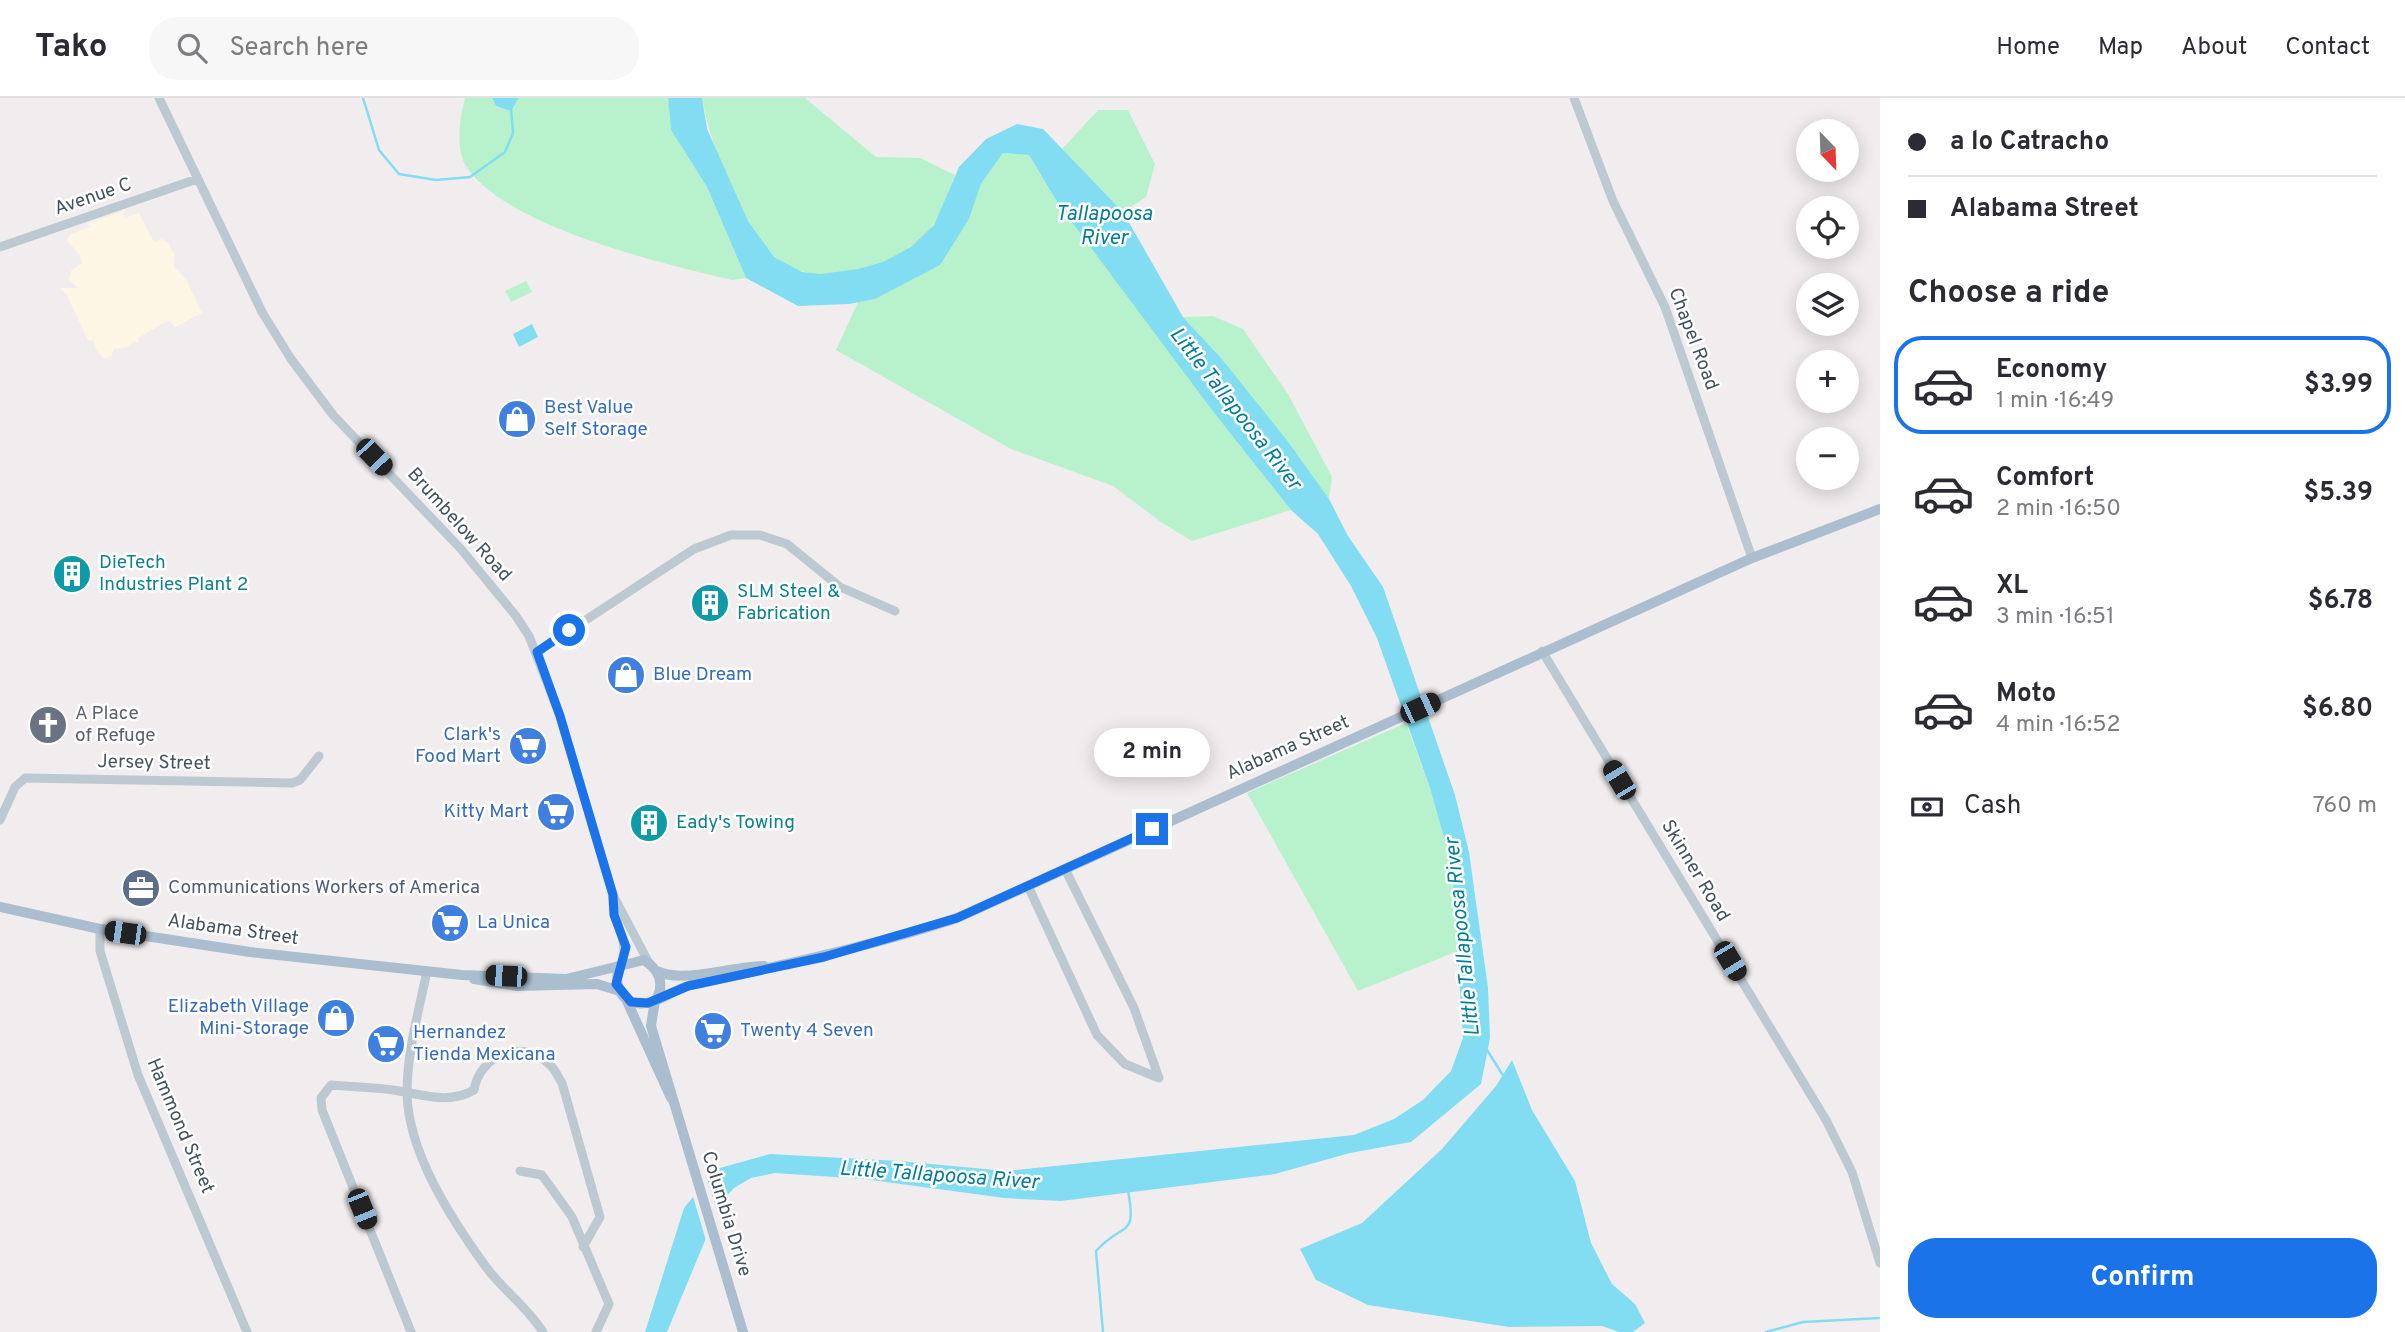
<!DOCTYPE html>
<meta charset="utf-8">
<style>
:root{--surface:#fff;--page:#f7f7f7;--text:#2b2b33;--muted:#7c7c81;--line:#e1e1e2;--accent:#1a73e8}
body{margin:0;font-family:Overpass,sans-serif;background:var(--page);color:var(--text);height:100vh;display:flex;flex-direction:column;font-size:26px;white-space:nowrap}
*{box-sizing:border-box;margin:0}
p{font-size:23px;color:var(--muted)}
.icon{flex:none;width:38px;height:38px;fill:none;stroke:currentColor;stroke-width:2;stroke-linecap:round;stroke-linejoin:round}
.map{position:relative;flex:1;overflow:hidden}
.details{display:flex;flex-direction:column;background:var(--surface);width:525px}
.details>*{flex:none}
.hud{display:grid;align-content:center;height:154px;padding:0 28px;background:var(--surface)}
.needle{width:46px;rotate:157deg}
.buttons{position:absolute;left:1796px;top:21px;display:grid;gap:14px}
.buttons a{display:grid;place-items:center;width:63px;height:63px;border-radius:50%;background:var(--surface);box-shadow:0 4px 18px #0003;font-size:35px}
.end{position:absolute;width:32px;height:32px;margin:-16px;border:9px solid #1a73e8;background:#fff;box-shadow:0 0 0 4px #fff}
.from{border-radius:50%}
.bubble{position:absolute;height:49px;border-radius:24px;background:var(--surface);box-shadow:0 4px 18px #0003;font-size:23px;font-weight:700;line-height:49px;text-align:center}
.car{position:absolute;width:21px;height:42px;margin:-21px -10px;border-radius:9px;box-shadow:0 0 5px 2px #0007;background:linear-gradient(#222 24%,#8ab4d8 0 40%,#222 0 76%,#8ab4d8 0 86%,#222 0)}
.hud b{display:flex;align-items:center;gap:24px;height:66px;font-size:26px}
.hud b+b{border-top:2px solid var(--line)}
.hud i{width:18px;height:18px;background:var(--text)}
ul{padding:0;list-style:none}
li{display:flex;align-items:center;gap:21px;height:98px;margin:0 14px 10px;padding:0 14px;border:4px solid transparent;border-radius:28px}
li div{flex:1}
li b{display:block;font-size:26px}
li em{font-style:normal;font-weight:700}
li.on{border-color:var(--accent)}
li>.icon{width:63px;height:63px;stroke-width:1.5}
h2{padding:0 28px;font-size:32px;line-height:84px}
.pay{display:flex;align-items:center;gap:18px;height:77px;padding:0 28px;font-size:26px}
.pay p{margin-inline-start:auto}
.button{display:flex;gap:14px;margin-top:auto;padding:14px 28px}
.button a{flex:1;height:80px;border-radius:28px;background:var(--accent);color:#fff;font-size:28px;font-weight:700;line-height:80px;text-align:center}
header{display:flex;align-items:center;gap:42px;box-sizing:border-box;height:98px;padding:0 35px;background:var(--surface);border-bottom:2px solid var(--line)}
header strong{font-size:33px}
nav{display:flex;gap:38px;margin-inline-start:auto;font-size:24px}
.search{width:490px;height:63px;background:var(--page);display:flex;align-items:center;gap:18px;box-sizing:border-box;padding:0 24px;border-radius:28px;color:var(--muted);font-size:26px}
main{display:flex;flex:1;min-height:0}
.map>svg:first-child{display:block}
.commercial{fill:#fdf6e5}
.green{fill:#b8f2cd}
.water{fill:#82ddf2}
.pier{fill:#f1edee}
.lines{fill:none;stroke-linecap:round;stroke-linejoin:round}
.stream{stroke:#82ddf2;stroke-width:2.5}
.minor{stroke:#bdc9d1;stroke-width:9}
.major{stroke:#abbecf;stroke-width:10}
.route{stroke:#1a73e8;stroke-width:9}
.labels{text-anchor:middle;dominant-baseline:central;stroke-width:5;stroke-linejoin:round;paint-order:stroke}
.street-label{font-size:19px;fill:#45525d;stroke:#fff}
.shop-label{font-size:19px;fill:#366cbe;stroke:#fff;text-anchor:start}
.culture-label{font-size:19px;fill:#0d838f;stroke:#fff;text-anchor:start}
.worship-label{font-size:19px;fill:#5b616d;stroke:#fff;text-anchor:start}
.service-label{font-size:19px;fill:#4e5e75;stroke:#fff;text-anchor:start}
.water-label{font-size:21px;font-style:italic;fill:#047d9a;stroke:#fff}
</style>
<header>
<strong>Tako</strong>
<div class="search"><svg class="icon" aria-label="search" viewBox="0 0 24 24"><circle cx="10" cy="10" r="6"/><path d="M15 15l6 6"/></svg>Search here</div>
<nav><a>Home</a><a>Map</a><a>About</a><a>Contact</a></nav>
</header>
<main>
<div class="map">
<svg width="1880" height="1234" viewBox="0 0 1880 1234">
<rect width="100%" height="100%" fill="#f1edee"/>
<path class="commercial" d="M126,112l-3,5 4,2 12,-4 15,29 8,-3 6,4 6,11v12l12,13 16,34 -27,14 -5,-6 -8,3 -24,14 1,5 -5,-2 -6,6 -14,2 -3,8 -7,1 -8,-8 -2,-9 -6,-1 -22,-46 -6,-6h18l-9,-8 2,-9 11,-8 -2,-7 -13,-16 3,-6 20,-7 -3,-3z"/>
<path class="green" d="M465,0h27l4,8 15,5 8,-13h149l3,32 36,57 39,91 -14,2c-68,-16 -227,-53 -266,-114 -11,-18 -6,-49 -1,-68z
M702,0h103l71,59 44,1 35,17c-9,20 -15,45 -30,61 -32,33 -109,54 -147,24 -35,-28 -69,-119 -76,-162z
M1098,12h30l27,54 -9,33 -23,15 -61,-63z
M1003,55l26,2 30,50 232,305 -99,31 -31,-19 -48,-36 -102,-37 -175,-99 22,-48 17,-3 94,-80 12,-35z
M526,183l6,11 -21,10 -6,-11z
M1213,218l30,13 45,65 44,83 -3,22 -108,-141 -38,-41z
M1406,625l24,65 22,78 6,85 -100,40 -111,-198z"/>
<path class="water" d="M492,0h27l-8,13 -15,-5z
M668,0h34l5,31 41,92 26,36 28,15 19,2 37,-5 25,-7 28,-15 23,-22 25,-58 27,-28 31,-15 26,5 80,83 60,105 38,41 65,81 43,60 19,37 35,51 72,208 14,57 19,136 2,50 -9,46 -70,58 -61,11 -75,21 -214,27 -57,-3 -140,-19 -89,-6 -24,5 -17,10 -13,14 -54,130h-22l39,-124 32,-39 54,-15 129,7 107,10 348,-36 40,-16 29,-19 28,-29 12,-33 -11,-172 -22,-78 -53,-150 -26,-52 -33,-52 -27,-24 -79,-100 -153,-205 -30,-50 -26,-2 -22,31 -12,35 -29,46 -65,34 -26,5 -51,2 -52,-28 -39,-91 -36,-57z
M532,226l6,13 -19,10 -6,-13z
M1512,962l20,50 43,71 16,62 21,41 23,20 10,19 -12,9h-14l-17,-6 -93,1 -141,-22 -52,-25 -16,-31 62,-26 80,-74 54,-63z"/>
<path class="pier" d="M706,1077l13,42 -12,27 -15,-51z"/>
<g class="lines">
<path class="stream" d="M363,0l16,52 20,24 37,6 34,-3 35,-25 8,-19 -2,-25
M1487,952l17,27
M1103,1234l-7,-81c28,-31 41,-11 32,-61
M1766,1234l37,-10 76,-4"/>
<path class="minor" d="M159,0l103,214 29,47 42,56 128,134 55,67 13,20 31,80 53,179c-2,25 17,44 9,69
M1574,0l39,103 52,106 87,251
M0,149l197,-68
M1542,553l284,469 26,52 28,91
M537,554l157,-103 37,-14h29l27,9 53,43 55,24
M0,722l15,-33 10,-9 267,5 8,-3 19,-24
M1065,771l69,139 25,70
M1028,788l69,149 28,29 34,14
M613,797l36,68
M100,831v22l38,124 109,257
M427,873c-8,39 -20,81 -20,122 1,60 45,127 79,174 17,23 42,41 57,65
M520,1073l22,4 30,42 37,87 -13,28
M411,1234l-89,-222 -1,-12 10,-13c21,2 41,2 62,5 28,4 55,15 81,0 6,-35 48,-53 76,-25 5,4 8,12 12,18l38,134 -17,30"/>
<path class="major" d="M0,809l100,22 150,23 212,23 104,4 78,-19c14,9 21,22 13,38
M620,867c-6,15 -3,34 16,38 17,4 38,-14 55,-18 90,-20 179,-38 266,-67l795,-360 128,-49
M657,873c24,13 76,-5 107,-5
M474,881l43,7 80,-2 23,7
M626,901l45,99
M655,902l-4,26 92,306"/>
</g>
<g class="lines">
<path class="route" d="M569,532l-32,22 23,64 53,179 1,20 12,32 -10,37 15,18 17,1 40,-17 136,-29 133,-39 195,-89"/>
</g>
<defs>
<symbol id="shop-disc" viewBox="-11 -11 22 22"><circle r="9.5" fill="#3f7fe0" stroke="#fff"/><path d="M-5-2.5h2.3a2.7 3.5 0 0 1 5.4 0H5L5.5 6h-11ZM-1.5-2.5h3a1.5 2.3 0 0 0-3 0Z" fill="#fff"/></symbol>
<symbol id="building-disc" viewBox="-11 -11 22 22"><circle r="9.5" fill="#0f9aa8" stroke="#fff"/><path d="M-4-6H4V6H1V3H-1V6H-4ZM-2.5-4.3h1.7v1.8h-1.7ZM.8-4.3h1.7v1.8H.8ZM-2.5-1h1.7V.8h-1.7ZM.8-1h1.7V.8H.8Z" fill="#fff"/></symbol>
<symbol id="church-disc" viewBox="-11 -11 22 22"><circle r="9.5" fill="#6b7280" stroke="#fff"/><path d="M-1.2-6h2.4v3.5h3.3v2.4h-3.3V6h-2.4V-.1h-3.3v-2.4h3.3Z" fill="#fff"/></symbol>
<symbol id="supermarket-disc" viewBox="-11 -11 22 22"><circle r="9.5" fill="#3f7fe0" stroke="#fff"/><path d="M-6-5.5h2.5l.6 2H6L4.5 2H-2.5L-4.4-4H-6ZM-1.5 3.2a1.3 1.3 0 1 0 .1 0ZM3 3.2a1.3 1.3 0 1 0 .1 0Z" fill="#fff"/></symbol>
<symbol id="office-disc" viewBox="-11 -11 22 22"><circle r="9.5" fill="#5c6f8a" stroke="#fff"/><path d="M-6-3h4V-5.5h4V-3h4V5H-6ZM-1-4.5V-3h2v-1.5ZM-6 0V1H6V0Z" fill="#fff"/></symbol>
</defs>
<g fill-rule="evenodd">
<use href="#shop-disc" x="495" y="299" width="44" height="44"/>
<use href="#building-disc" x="50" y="454" width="44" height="44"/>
<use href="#building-disc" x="688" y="483" width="44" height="44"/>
<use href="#shop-disc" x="604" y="555" width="44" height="44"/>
<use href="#church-disc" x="26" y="605" width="44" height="44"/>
<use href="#supermarket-disc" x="506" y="626" width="44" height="44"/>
<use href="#supermarket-disc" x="534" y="692" width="44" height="44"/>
<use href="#building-disc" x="627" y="703" width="44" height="44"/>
<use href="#office-disc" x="119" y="768" width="44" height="44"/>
<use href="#supermarket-disc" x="428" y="803" width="44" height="44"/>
<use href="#shop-disc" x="314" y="898" width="44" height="44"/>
<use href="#supermarket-disc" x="691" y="911" width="44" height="44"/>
<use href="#supermarket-disc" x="364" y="924" width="44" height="44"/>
</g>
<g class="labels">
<g class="street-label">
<text transform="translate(93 99) rotate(-19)">Avenue C</text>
<text transform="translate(1693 241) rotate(69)">Chapel Road</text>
<text transform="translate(459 427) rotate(48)">Brumbelow Road</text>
<text transform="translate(1288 650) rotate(-24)">Alabama Street</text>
<text transform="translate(154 665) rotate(1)">Jersey Street</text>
<text transform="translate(1695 773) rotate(59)">Skinner Road</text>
<text transform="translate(233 832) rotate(8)">Alabama Street</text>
<text transform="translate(180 1028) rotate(67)">Hammond Street</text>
<text transform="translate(726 1116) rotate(73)">Columbia Drive</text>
</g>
<g class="shop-label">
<text x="544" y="310">Best Value<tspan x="544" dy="22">Self Storage</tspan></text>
<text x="653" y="577">Blue Dream</text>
<text x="501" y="637" text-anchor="end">Clark's<tspan x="501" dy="22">Food Mart</tspan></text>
<text x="529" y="714" text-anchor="end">Kitty Mart</text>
<text x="477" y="825">La Unica</text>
<text x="309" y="909" text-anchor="end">Elizabeth Village<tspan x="309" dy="22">Mini-Storage</tspan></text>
<text x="740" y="933">Twenty 4 Seven</text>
<text x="413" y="935">Hernandez<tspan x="413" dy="22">Tienda Mexicana</tspan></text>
</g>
<g class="culture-label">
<text x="99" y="465">DieTech<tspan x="99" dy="22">Industries Plant 2</tspan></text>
<text x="737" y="494">SLM Steel &amp;<tspan x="737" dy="22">Fabrication</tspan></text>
<text x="676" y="725">Eady's Towing</text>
</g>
<g class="worship-label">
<text x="75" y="616">A Place<tspan x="75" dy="22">of Refuge</tspan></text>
</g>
<g class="service-label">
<text x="168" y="790">Communications Workers of America</text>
</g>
<g class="water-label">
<text x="1104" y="116">Tallapoosa<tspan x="1104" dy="24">River</tspan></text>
<text transform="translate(1235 311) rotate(52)">Little Tallapoosa River</text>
<text transform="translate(1463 839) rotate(-96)">Little Tallapoosa River</text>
<text transform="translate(939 1078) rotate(4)">Little Tallapoosa River</text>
</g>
</g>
</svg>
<div class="buttons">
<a><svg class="needle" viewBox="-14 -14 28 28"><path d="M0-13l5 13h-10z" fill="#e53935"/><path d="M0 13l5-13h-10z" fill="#7c7c81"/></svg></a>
<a><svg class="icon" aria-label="locate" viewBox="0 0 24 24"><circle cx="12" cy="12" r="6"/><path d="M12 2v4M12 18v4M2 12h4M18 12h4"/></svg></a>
<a><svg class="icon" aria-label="layers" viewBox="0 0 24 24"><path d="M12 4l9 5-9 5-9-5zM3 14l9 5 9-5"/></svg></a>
<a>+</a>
<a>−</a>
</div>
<i class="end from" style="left:569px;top:532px"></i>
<i class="end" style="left:1152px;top:731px"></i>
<div class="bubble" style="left:1094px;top:630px;width:116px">2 min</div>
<i class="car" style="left:374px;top:359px;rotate:136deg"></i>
<i class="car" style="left:1420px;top:610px;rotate:65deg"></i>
<i class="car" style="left:1619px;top:682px;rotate:329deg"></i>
<i class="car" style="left:125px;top:835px;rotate:278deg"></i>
<i class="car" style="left:1730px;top:863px;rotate:149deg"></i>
<i class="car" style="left:506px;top:878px;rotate:273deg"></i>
<i class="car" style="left:362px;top:1111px;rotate:158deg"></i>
</div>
<section class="details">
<div class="hud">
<b><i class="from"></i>a lo Catracho</b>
<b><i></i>Alabama Street</b>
</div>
<h2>Choose a ride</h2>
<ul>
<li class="on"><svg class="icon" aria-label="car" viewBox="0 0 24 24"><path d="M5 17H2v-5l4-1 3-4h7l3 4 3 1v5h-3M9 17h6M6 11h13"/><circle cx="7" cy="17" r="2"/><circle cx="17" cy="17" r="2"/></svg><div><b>Economy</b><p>1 min · 16:49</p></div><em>$3.99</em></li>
<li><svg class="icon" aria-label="car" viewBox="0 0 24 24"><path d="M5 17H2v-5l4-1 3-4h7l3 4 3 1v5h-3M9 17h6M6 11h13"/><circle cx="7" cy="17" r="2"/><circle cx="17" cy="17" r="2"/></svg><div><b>Comfort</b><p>2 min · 16:50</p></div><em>$5.39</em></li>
<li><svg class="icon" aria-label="car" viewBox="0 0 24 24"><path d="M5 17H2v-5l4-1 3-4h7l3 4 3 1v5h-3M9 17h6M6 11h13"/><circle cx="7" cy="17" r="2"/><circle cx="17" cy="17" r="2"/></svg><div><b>XL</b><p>3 min · 16:51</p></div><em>$6.78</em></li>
<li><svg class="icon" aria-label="car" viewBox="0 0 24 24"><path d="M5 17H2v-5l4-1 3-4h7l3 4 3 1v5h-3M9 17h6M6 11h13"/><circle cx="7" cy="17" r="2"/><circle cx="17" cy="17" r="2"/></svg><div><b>Moto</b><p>4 min · 16:52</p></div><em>$6.80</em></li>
</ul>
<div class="pay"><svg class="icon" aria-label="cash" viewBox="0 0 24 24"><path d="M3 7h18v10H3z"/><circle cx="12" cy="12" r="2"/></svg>Cash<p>760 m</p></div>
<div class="button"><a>Confirm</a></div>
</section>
</main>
